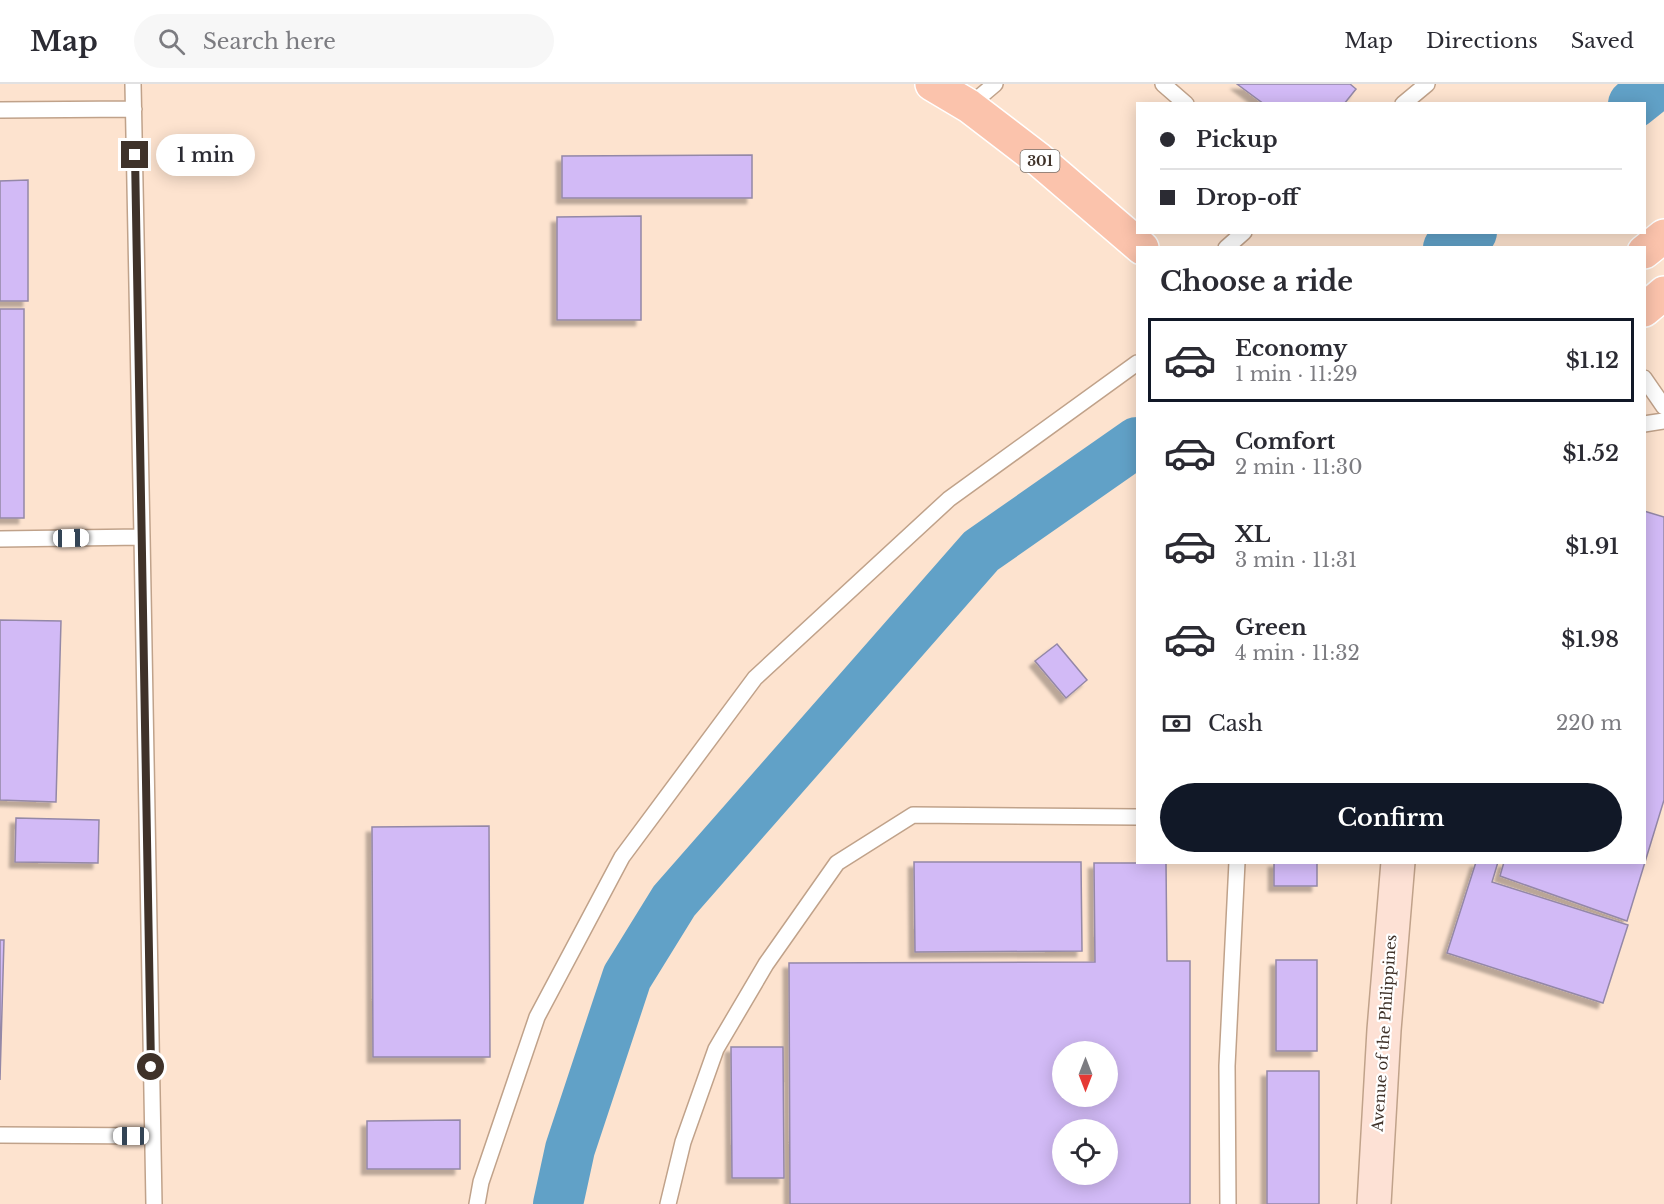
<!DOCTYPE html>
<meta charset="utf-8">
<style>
:root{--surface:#fff;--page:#f7f7f7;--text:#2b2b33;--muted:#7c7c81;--line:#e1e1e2;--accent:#111827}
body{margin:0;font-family:"Libre Baskerville",serif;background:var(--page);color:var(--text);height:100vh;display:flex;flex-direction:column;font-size:22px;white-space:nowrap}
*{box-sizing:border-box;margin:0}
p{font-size:20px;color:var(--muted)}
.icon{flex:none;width:33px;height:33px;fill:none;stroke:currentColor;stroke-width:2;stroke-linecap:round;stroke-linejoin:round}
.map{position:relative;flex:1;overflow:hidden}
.details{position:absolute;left:1136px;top:162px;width:510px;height:618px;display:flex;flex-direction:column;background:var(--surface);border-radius:0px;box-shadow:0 3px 15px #0003}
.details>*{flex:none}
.guide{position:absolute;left:1136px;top:18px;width:510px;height:132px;border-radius:0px;box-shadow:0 3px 15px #0003;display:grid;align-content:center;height:132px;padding:0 24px;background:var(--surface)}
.needle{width:39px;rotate:180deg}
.controls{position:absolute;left:1052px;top:957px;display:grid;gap:12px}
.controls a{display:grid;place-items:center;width:66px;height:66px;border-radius:50%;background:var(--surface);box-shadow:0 3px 15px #0003;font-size:30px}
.end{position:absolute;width:27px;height:27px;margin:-14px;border:8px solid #3f3229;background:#fff;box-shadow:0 0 0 3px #fff}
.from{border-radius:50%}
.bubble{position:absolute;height:42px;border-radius:21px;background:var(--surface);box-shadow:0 3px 15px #0003;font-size:20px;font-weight:600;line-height:42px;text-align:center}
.car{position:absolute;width:18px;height:36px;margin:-18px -9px;border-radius:8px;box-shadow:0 0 4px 2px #0007;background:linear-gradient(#fff 24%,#345 0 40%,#fff 0 76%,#345 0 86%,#fff 0)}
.guide b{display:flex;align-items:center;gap:21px;height:57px;font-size:22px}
.guide b+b{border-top:2px solid var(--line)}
.guide i{width:15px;height:15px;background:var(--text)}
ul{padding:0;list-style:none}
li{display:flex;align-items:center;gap:18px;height:84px;margin:0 12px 9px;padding:0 12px;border:3px solid transparent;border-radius:0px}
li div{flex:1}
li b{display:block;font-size:22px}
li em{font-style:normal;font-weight:600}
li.active{border-color:var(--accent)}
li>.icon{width:54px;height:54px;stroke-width:1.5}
h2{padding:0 24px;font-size:27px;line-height:72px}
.pay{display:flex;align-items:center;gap:15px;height:66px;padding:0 24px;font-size:22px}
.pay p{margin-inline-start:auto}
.button{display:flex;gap:12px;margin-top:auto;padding:12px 24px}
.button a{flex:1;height:69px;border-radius:36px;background:var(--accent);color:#fff;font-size:24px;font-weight:600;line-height:69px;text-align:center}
header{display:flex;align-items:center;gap:36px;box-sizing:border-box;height:84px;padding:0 30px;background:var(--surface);border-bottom:2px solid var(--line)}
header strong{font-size:28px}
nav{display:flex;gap:33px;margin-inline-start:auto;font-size:21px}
.search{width:420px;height:54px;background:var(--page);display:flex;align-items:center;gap:15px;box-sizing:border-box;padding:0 21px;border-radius:33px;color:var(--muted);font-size:22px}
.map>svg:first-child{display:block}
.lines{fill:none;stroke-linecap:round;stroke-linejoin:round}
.river{stroke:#61a1c7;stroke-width:50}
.building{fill:#d2baf6;stroke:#9488a7;stroke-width:1.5;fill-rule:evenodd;filter:url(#shadow)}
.lane-casing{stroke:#c0a28a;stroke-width:18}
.secondary-casing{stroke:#c0a28a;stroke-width:36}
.primary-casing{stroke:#fff;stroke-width:36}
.lane{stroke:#fff;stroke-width:15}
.secondary{stroke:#fde1d5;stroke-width:33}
.primary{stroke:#fbc3ac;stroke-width:33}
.route{stroke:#3f3229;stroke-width:8}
.labels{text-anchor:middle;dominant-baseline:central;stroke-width:4.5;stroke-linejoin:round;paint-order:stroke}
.shield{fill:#fff;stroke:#797069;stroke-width:1.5}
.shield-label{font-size:14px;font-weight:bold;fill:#3f3229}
.street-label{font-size:15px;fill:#3f3229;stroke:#fff}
</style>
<header>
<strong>Map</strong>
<div class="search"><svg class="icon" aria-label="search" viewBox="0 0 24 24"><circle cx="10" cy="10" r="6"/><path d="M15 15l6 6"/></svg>Search here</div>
<nav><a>Map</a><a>Directions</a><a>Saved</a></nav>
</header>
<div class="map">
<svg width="1664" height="1120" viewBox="0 0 1664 1120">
<defs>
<filter id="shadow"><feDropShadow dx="-5.5" dy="5.5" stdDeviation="1.5" flood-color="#0004"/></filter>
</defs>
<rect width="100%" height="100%" fill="#fde3cf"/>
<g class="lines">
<path class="river" d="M1633,20l25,-20
M1448,164l24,-16
M558,1120l12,-55 57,-172 47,-76 307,-350 156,-109"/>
</g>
<path class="building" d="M1237,0h113l6,5 -12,15h-80z
M752,71v43h-190v-42z
M28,96v121h-28v-120z
M641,132v104h-84v-103z
M0,225h24v209h-24z
M1644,427l20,6v283l-37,121 -127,-45 4,-14h140z
M0,536l61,1 -5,181 -56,-2z
M1057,560l30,36 -21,18 -31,-37z
M16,734l83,2 -1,43 -83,-1z
M489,742l1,231h-117l-1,-230z
M914,778h167l1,89 -167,1z
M1274,778h43v24h-43z
M1476,778h22l-6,20 136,43 -25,78 -156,-50z
M1094,779h72l1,98h23v243h-400l-1,-241 306,-1zM1062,968h45v44h-45zM1062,1046h45v44h-45z
M0,856h4l-4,140z
M1276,876h41v91h-41z
M731,963h52l1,131h-52z
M1267,987h52v133h-52z
M460,1036v49h-93v-48z"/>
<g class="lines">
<defs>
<path id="lane" d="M133,0l9,453
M1163,0l23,20
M1403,20l24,-20
M969,22l26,-22
M0,26l134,-1
M1226,164l18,-16
M1644,294l20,29
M1644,340l20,-3
M0,455l142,-2 12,667
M0,1051l152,1
M477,1120l4,-22 56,-165 85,-160 133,-179 194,-179 188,-136
M668,1120l15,-62 33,-93 50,-85 71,-101 76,-48 224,2
M1228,1120l-1,-138 10,-204"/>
<path id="secondary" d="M1374,1120l10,-174 14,-168"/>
<path id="primary" d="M932,0l37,22 68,52 105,90
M1644,168l20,-16
M1644,226l20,-17"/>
</defs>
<use href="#lane" class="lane-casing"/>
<use href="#secondary" class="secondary-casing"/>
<use href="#primary" class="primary-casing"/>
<use href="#lane" class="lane"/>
<use href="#secondary" class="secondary"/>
<use href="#primary" class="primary"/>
</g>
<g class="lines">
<path class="route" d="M135,71l16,912"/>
</g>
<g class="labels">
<rect class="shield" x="1020.5" y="66" width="39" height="22" rx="4.5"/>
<g class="shield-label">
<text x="1040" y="77">301</text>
</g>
<g class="street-label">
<text transform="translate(1384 949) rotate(-86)">Avenue of the Philippines</text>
</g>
</g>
</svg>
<div class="controls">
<a><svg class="needle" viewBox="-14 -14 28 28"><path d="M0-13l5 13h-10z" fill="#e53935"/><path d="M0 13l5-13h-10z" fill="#7c7c81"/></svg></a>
<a><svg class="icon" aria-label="locate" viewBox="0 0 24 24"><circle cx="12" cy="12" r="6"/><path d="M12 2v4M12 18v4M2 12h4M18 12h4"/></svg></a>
</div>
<i class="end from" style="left:151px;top:983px"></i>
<i class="end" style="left:135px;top:71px"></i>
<div class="bubble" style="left:156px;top:50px;width:99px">1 min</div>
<i class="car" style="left:71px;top:454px;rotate:89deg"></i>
<i class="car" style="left:131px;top:1052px;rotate:270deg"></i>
<div class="guide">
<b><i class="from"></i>Pickup</b>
<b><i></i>Drop-off</b>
</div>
<section class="details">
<h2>Choose a ride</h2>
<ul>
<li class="active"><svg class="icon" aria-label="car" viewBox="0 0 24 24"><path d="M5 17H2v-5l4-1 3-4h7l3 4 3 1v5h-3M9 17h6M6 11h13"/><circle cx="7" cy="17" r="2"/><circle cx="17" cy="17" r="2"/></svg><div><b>Economy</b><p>1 min · 11:29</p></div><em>$1.12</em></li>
<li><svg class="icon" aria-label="car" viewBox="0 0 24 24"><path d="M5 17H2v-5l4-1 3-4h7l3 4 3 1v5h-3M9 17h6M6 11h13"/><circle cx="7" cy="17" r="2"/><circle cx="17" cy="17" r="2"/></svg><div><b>Comfort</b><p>2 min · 11:30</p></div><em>$1.52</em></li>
<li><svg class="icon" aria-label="car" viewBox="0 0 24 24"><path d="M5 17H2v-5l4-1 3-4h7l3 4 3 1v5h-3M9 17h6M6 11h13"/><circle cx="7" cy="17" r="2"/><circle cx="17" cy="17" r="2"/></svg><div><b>XL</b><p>3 min · 11:31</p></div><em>$1.91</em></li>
<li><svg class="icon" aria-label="car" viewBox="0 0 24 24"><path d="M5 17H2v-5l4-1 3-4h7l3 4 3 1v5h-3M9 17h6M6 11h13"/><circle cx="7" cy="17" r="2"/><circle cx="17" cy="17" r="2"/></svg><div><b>Green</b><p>4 min · 11:32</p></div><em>$1.98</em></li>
</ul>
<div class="pay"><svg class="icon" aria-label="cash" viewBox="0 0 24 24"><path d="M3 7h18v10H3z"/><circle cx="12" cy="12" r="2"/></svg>Cash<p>220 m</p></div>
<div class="button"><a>Confirm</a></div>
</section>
</div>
